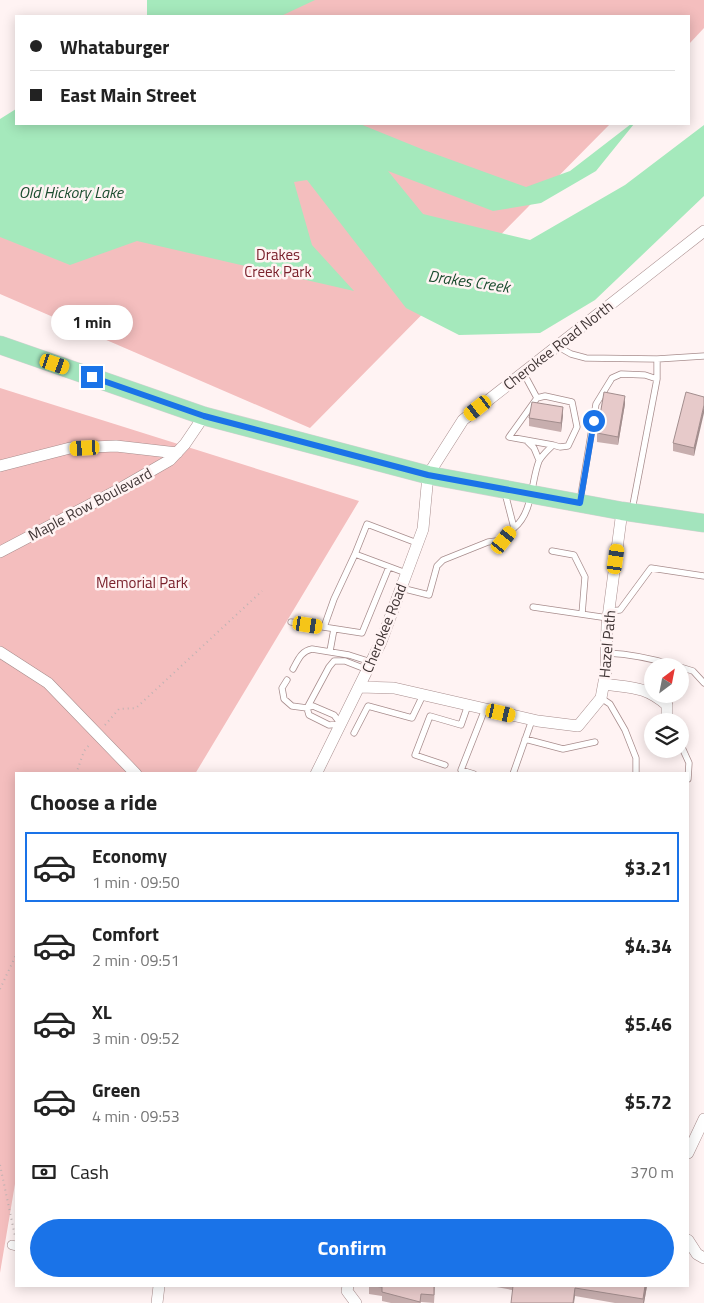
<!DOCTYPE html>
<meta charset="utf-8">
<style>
:root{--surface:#fff;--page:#f6f6f6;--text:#222;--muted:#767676;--line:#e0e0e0;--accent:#1a73e8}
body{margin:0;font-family:"Titillium Web",sans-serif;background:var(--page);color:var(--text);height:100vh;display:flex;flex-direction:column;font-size:19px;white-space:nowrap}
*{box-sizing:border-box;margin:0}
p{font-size:16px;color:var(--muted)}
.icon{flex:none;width:28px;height:28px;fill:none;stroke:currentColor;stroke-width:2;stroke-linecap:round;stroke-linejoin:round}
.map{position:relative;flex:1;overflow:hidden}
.sheet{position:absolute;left:15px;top:772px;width:674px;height:515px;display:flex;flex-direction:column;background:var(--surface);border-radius:0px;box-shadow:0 2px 12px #0003}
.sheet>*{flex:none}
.banner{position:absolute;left:15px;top:15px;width:675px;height:110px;border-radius:0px;box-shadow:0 2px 12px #0003;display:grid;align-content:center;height:110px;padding:0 15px;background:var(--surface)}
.needle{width:32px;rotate:32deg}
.tools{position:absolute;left:644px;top:658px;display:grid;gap:10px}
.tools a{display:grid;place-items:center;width:45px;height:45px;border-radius:50%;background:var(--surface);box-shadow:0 2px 12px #0003;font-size:25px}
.end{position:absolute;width:22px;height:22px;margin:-11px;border:6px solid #1a73e8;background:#fff;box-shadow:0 0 0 2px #fff}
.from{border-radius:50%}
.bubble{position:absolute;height:35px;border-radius:18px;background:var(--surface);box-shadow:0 2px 12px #0003;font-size:16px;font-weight:700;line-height:35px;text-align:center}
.car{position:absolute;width:15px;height:30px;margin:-15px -8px;border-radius:6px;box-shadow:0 0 4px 1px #0007;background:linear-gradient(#f5c518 24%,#345 0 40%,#f5c518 0 76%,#345 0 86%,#f5c518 0)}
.banner b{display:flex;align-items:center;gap:18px;height:48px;font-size:19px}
.banner b+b{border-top:1px solid var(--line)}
.banner i{width:12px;height:12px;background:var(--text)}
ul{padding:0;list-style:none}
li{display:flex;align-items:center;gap:15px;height:70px;margin:0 10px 8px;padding:0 5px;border:2px solid transparent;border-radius:0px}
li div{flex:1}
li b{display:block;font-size:19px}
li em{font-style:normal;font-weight:700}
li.current{border-color:var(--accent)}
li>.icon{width:45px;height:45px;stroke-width:1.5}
h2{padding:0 15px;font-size:22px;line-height:60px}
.pay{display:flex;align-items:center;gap:12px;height:55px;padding:0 15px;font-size:19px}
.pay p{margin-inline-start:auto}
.button{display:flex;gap:10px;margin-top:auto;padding:10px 15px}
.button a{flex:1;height:58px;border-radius:30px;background:var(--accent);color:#fff;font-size:20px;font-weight:700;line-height:58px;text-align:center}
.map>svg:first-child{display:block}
.green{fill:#f4bebe}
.water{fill:#a5e9bc}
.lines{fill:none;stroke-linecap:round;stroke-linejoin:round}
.service-casing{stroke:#a88d8d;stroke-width:7}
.pedestrian-casing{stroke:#a88d8d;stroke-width:10}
.minor-casing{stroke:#a88d8d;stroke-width:12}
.primary-casing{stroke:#d5d2d2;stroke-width:19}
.path{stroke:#bfb3b3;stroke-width:2;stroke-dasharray:1 4;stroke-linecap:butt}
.service{stroke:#fff;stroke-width:5.5}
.pedestrian{stroke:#fff;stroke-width:9}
.minor{stroke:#fff;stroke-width:11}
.primary{stroke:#a3e4bd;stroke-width:18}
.wall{fill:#c7aeae}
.shaded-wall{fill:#a28d8d}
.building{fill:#e7caca;stroke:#a28d8d}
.route{stroke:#1a73e8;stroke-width:6}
.labels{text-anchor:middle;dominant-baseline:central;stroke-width:5;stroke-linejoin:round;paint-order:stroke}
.park-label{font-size:15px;fill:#7a212c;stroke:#fff3f3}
.street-label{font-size:15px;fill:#3f3434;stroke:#fff3f3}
.water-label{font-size:16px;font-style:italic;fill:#1b4c2f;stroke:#fff3f3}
</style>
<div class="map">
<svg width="704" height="1303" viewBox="0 0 704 1303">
<rect width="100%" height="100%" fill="#fff3f3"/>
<path class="green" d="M166,0h538v28l-15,16v-28h-542z
M23,124h587l-300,304 -310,-134v-151z
M0,388l359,113 -164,273h-179v404l-16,95z"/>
<path class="water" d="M147,0h168l-34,16h-134z
M16,109v15h344l64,26 102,37 44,-16 61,-47h3l-38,47 -55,32 -48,8 -105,-40 35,43 107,26 95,-55 79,-60v71l-109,104 -55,33 -81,2 -53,-27 -99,-128 -13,2 18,63 42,46 -217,-50 -67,24 -70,-28v-118z"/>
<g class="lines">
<defs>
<path id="service" d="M557,346l14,8 15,4 71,1 47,-3
M537,398l-28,39 44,8
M527,441l7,7 5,12
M505,493l9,35c19,-15 17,-47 25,-67 3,-6 9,-11 14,-16l7,2 8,-1 9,-19 -5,-25 -27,-6 -8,2 -14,-26
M580,501l16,-97 16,-26 9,-4 24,1 12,4
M632,510l25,-131v-20
M552,551l22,4 11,22 -3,37
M406,573l-51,-19 12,-30 50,19
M401,588l28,7 8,-29 6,-6 45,-18 16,-2 10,-12
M533,607l75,11
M609,611l11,-1 31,-42 53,8
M291,622l71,11 27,-66
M324,627l10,-28 21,-45
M330,651l4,-22
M607,653c24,1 47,6 70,13
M680,667l13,4 11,12
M293,669c5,-9 8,-18 19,-20l37,6 22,7
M287,680l-5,8 2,11 8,7 15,2 22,-41 5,-6h11l23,9
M601,698l9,6 15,26 11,28v16
M313,706l21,9 7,9 -12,1 -20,-10 -2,-7z
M354,733l14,-27 44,12 11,-23
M525,739l38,10 32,-7
M680,743l9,20 -1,16
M445,765l-30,-10 15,-39 31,9 7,-20
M474,774l-13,-4 24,-61
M513,774l19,-54"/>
<path id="pedestrian" d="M12,1245l4,1"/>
<path id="minor" d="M0,466l70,-18 46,-2 61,7
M0,552l116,-61 54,-31 15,-16 19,-28
M0,652l48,31 88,91
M604,684c28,4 41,2 63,21v16
M359,687l35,1 144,33 40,5 23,-28 5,-27 1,-46 15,-114
M316,774l65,-132 42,-113 5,-54 35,-55 241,-189
M688,1153l16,-34
M688,1240l9,14 7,4
M348,1286l-1,5 9,12
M157,1303l2,-17"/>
<path id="primary" d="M0,345l204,71 224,59 194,36 82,12"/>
</defs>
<use href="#service" class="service-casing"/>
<use href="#pedestrian" class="pedestrian-casing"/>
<use href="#minor" class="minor-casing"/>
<use href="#primary" class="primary-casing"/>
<path class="path" d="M105,725l14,-16 17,-1 126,-117
M76,774l8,-23 7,-8
M0,989l16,-34
M0,1165l15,71"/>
<use href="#service" class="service"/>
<use href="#pedestrian" class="pedestrian"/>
<use href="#minor" class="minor"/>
<use href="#primary" class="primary"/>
</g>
<path class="wall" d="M704,397l-10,59 -21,-5v-8z
M625,404l-7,41 -21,-3v-9z
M563,415l-2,17 -32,-6v-8z
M369,1286h66l-1,17 -13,-1v1h-30l-9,-2v-5l-13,-2z
M491,1286h156l-3,17h-29l-40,-7 -63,-6z"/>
<path class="shaded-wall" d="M625,396v8l-7,41v-8z
M704,405v8l-10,43v-8z
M563,407v8l-2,17v-9z
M645,1286h2l-3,17h-1z
M575,1288v8l-1,7h-1z"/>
<path class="building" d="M604,392l21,4 -7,41 -21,-4z
M686,392l18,5v8l-10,43 -21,-5z
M532,402l31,5 -2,16 -32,-5z
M373,1286h61v9l-13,-1 -1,8 -38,-10v-5z
M513,1286h132l-2,13 -68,-11 -2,15h-62z"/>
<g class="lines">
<path class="route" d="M92,377l112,39 224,59 152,28 14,-82"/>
</g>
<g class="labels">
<g class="park-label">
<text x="278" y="254">Drakes<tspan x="278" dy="17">Creek Park</tspan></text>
<text x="142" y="582">Memorial Park</text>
</g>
<g class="street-label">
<text transform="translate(558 345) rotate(-38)">Cherokee Road North</text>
<text transform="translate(90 504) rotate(-28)">Maple Row Boulevard</text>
<text transform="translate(384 628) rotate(-68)">Cherokee Road</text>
<text transform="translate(607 644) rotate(-85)">Hazel Path</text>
</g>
<g class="water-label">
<text x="71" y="192">Old Hickory Lake</text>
<text transform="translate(469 281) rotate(8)">Drakes Creek</text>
</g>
</g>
</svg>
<div class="tools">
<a><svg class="needle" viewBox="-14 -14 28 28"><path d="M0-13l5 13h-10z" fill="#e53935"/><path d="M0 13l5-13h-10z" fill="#767676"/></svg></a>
<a><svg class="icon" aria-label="layers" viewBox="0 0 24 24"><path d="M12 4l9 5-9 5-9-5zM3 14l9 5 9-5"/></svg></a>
</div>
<i class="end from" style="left:594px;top:421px"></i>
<i class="end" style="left:92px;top:377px"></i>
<div class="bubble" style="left:51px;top:305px;width:82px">1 min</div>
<i class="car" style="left:55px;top:364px;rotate:109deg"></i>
<i class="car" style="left:478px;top:408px;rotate:232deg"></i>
<i class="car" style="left:85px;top:448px;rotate:267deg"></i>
<i class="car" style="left:504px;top:540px;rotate:39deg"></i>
<i class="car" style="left:616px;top:559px;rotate:8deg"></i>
<i class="car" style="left:308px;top:625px;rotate:99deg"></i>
<i class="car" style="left:501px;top:713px;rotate:103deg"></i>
<div class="banner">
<b><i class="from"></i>Whataburger</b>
<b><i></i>East Main Street</b>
</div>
<section class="sheet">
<h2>Choose a ride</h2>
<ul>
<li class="current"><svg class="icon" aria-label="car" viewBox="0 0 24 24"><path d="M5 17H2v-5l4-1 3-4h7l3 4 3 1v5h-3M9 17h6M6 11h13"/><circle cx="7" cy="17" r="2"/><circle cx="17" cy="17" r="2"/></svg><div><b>Economy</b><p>1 min · 09:50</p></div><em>$3.21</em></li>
<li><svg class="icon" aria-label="car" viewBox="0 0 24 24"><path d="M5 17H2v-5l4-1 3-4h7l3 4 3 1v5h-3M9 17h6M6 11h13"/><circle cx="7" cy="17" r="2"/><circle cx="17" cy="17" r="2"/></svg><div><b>Comfort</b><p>2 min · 09:51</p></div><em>$4.34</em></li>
<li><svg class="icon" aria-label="car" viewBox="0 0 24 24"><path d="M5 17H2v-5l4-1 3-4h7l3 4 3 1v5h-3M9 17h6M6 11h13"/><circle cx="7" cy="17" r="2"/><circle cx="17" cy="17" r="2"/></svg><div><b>XL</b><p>3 min · 09:52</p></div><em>$5.46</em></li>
<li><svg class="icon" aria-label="car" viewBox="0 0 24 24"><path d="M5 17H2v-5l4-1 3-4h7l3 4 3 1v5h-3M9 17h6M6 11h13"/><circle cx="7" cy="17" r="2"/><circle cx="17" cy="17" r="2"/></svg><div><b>Green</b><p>4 min · 09:53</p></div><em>$5.72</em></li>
</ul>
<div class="pay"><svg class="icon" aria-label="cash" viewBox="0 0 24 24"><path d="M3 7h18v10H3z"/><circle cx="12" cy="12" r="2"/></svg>Cash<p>370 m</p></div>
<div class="button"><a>Confirm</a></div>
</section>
</div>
